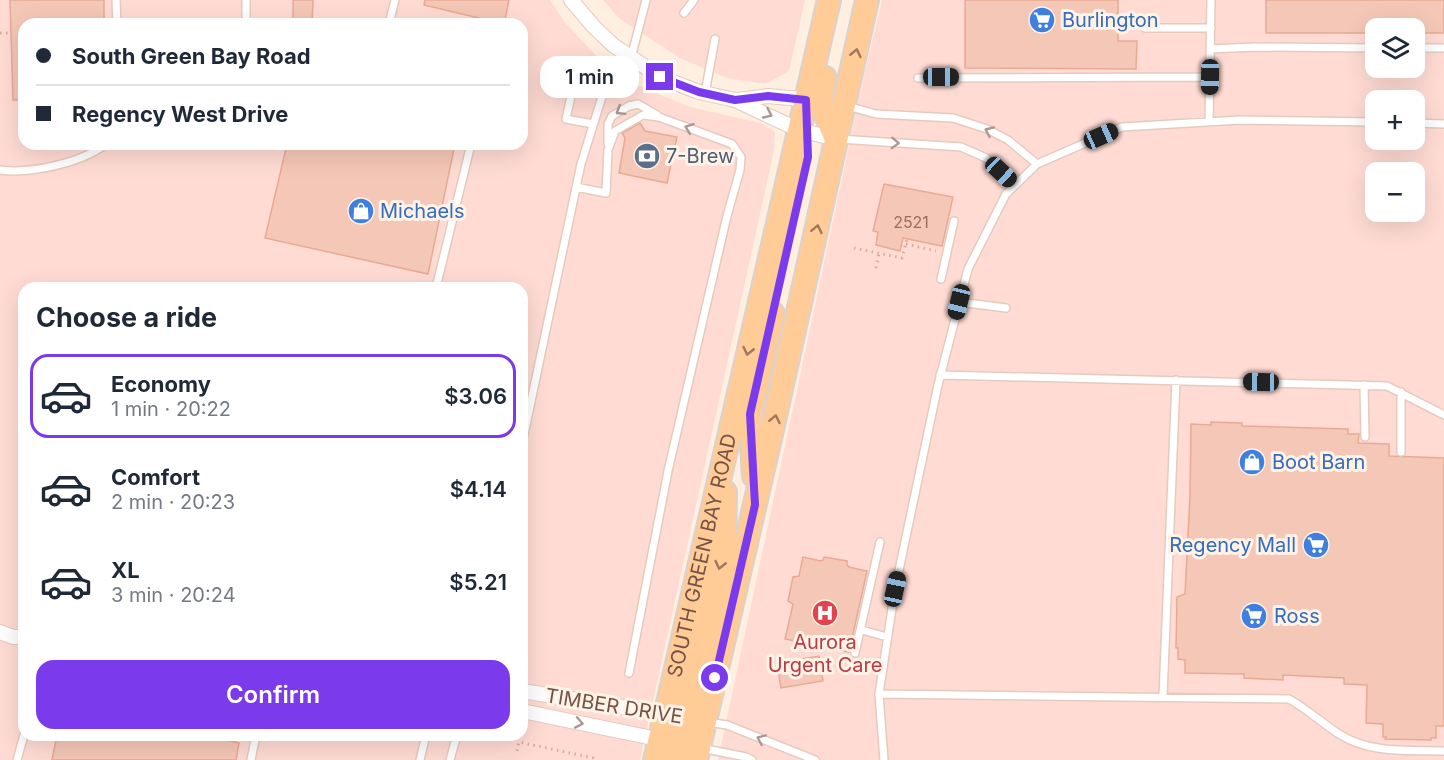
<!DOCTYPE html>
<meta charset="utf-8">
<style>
:root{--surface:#fff;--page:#f6f6f7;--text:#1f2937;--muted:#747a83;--line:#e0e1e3;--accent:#7c3aed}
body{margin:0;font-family:Inter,sans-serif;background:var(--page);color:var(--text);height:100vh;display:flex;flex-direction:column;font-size:22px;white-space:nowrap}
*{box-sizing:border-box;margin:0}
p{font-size:20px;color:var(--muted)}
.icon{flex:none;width:33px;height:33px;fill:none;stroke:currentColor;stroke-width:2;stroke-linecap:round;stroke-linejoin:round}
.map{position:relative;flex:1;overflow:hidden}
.drawer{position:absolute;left:18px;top:282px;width:510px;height:459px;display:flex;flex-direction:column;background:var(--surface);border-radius:18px;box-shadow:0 6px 24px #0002}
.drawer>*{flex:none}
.banner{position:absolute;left:18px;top:18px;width:510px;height:132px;border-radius:18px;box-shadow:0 6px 24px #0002;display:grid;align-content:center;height:132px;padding:0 18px;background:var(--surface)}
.controls{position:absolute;left:1365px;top:18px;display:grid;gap:12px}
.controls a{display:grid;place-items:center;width:60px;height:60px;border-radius:12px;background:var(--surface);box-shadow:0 6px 24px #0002;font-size:30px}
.end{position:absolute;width:27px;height:27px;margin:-14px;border:8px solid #7c3aed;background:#fff;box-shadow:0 0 0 3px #fff}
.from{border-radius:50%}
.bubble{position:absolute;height:42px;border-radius:18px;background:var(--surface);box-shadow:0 6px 24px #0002;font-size:20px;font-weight:600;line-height:42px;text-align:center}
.car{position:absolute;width:18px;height:36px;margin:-18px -9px;border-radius:8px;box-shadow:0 0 4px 2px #0007;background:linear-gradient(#222 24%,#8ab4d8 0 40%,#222 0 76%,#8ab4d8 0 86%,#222 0)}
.banner b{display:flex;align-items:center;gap:21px;height:57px;font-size:22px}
.banner b+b{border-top:2px solid var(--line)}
.banner i{width:15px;height:15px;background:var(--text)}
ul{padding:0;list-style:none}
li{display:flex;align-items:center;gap:18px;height:84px;margin:0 12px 9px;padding:0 6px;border:3px solid transparent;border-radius:18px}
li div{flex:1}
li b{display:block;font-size:22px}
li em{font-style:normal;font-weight:600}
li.on{border-color:var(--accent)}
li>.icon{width:54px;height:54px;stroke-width:1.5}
h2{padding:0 18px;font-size:27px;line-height:72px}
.primary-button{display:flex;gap:12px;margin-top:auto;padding:12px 18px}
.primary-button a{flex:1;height:69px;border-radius:18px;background:var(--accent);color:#fff;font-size:24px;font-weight:600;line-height:69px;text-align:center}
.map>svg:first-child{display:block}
.commercial{fill:#ffdbd3;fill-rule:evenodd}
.building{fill:#f5c7b6;stroke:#e9aa95;stroke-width:1.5}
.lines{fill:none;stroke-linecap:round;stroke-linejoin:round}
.lane-casing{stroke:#e5cbbf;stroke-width:10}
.street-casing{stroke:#e5cbbf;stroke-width:16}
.primary-casing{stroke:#dbd2cf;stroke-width:26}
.path{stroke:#daaa99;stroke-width:3;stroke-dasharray:1.5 4.5;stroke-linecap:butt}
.lane{stroke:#fff;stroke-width:7}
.street{stroke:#fff;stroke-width:14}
.primary{stroke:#ffcb96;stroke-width:22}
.oneway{stroke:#9f765e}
.oneway2{stroke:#ad9790}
.route{stroke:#7c3aed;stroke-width:8}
.labels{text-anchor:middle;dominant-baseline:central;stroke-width:6;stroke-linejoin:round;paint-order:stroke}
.number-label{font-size:16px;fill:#966e62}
.shop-label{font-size:20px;fill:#366cbe;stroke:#fff3e8;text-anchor:start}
.service-label{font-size:20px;fill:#4e5e75;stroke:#fff3e8;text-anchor:start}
.street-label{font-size:20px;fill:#765146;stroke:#fff3e8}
.health-label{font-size:20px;fill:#be3a42;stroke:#fff3e8}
</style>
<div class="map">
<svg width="1444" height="760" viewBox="0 0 1444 760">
<rect width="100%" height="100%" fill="#feefe0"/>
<path class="commercial" d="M0,0h550l16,24 37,39 29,20 58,24 71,16 14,9 -1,18 -134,610h-640zM24,24h498v120h-498zM24,288h498v447h-498z
M603,0h202l-16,71 -23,13 -39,-6 -47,-20 -60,-39z
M882,0h562v760h-726l145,-680zM1376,28h38v40h-38zM1376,100h38v40h-38zM1376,172h38v40h-38z"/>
<path class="building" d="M10,0h94v24h-80v76h-11z
M293,0h20l-1,24h-19z
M425,0h84l-5,24 -80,-19z
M965,0h153v41h19l-1,28 -171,-1z
M1266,0h178v33h-30v-5h-38v5h-110z
M640,123l5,8 32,6 -10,46 -48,-10 6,-35 -3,-5z
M287,144h168l-27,130 -163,-36z
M884,184l69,13 -11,49 -39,-8 -3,13 -24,-6 2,-13 -5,-1z
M1211,422l31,1v3l106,3v5h11l-1,9 31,1v12l55,2v268h-8v12h-5v2l-46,-1 1,-2h-3v-13l-17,-1 1,-38 -23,-1v-6l-61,-3v5l-39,-2v-4l-59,-1v-13l-7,-1v-11h-2l1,-51 8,-3 5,-98 1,-72 20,1z
M803,557l18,4 2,-1 1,-3 23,4v4l2,2 18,4 -18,81 -64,-13 8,-35 -5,-3 5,-24 6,-1z
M819,656l4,25 -42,7 -4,-25z
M57,735h162v3l20,5 -3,17h-184z"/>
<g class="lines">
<defs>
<path id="lane" d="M116,0l1,24
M246,0v24
M684,13l10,-13
M389,24l6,-24
M1145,28h66
M1414,48h30
M1210,49l45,-2 121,1
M576,73l-10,46 27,5
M918,78l292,-1
M705,93l10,-54
M847,106l29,8 77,4 34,11 21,11 29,24
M1209,122l2,-122
M1414,123l30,1
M839,139l122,8 25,11 29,27
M608,143v-19l4,-8 17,-10 9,-2 19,11
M0,170c31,4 81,-7 106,-26
M576,187l30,6 2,-43 7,-19 28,-16 16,2 73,27 9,13 -1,13 -13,46 -59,255 -39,202
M941,279l13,-58
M436,288l35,-144
M959,302l47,6
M940,375l447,11 57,29
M1364,385l1,52
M522,444l59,-280 24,-77 10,-16 16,-13 15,-58
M1401,452v-60
M862,630l25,7
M855,653l25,-111
M879,694l410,5c18,10 33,24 50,35 31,20 70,16 105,17
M1163,696l13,-316
M707,722l20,3 88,35
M701,748l45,9 6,3
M17,760l7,-25
M251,760l5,-25
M420,760l6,-25
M450,760l7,-25
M884,760l-5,-66 16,-105 43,-204 30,-116 38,-75 31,-30 85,-37 118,-7 136,2"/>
<path id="street" d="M571,0l23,27 19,18 47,32 39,15 36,8 64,30 37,9
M738,100l30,-4 43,4
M0,632l13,5h11
M522,691l149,24
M522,711l145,30"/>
<g id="primary">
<path d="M825,78l-5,23 16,38"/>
<path d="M754,476l-4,-62 23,-100"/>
<path d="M664,714l16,29 -4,17"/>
<path d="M699,748l-13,-30 38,-170 1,-56"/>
<path id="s1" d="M655,760l174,-760"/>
<path d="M696,760l76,-330 95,-430"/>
</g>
</defs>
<use href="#lane" class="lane-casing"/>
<use href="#street" class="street-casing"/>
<use href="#primary" class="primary-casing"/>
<path class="path" d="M0,33h11
M906,244l30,7
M854,248l48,10 5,-19
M876,268l3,-15
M517,751l2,-9 74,16 1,2"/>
<use href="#lane" class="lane"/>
<use href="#street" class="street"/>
<use href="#primary" class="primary"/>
</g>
<defs><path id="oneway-chevron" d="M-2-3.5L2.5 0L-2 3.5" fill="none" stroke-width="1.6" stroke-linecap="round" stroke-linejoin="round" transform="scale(1.5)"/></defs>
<g class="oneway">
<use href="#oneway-chevron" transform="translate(856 53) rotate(-78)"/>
<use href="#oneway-chevron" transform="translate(817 229) rotate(-78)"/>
<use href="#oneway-chevron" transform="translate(748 351) rotate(103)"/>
<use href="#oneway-chevron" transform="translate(775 419) rotate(-78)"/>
<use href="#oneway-chevron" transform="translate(720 565) rotate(103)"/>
</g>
<g class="oneway2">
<use href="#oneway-chevron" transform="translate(620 111) rotate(148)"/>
<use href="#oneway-chevron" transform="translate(768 114) rotate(25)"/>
<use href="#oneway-chevron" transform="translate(689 128) rotate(-159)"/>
<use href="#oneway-chevron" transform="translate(989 131) rotate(-156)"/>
<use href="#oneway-chevron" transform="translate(895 143) rotate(2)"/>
<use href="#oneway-chevron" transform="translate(579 723) rotate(11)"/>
<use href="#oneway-chevron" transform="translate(761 739) rotate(-156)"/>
</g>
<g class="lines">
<path class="route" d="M660,77l39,15 36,8 33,-4 38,4 2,57 -58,257 5,91 -40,173"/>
</g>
<defs>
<symbol id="supermarket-disc" viewBox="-11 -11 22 22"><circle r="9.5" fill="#3f7fe0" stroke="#fff3e8"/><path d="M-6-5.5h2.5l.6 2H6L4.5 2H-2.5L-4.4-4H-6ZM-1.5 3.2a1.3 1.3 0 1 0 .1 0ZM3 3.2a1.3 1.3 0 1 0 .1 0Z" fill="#fff"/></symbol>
<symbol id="bank-disc" viewBox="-11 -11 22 22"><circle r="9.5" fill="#5c6f8a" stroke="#fff3e8"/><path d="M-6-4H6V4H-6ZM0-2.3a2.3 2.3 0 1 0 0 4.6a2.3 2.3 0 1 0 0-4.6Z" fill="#fff"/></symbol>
<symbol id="shop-disc" viewBox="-11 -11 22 22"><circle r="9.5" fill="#3f7fe0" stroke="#fff3e8"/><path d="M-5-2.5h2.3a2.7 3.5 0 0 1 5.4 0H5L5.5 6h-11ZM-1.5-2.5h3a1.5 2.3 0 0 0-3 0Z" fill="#fff"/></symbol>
<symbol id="hospital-disc" viewBox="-11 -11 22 22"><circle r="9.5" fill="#e0444e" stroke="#fff3e8"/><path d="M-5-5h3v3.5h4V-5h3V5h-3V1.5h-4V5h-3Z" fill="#fff"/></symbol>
</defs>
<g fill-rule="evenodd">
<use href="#supermarket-disc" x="1027" y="5" width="30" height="30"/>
<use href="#bank-disc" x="632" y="141" width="30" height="30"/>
<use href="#shop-disc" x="346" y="196" width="30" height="30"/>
<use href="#shop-disc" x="1237" y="447" width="30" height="30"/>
<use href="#supermarket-disc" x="1301" y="530" width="30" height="30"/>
<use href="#hospital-disc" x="810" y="598" width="30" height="30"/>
<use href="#supermarket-disc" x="1239" y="601" width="30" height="30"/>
</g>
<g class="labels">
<g class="number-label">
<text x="911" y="222">2521</text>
</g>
<g class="shop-label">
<text x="1062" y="20">Burlington</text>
<text x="380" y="211">Michaels</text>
<text x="1272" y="462">Boot Barn</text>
<text x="1296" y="545" text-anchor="end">Regency Mall</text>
<text x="1274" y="616">Ross</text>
</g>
<g class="service-label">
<text x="666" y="156">7-Brew</text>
</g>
<g class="street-label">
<text stroke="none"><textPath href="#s1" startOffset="210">SOUTH GREEN BAY ROAD</textPath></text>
<text transform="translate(614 706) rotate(9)">TIMBER DRIVE</text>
</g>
<g class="health-label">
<text x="825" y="642">Aurora<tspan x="825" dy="23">Urgent Care</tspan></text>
</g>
</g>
</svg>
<div class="controls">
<a><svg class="icon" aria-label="layers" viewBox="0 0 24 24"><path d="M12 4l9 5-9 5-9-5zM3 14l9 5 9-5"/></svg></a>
<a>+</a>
<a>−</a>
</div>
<i class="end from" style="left:715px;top:678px"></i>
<i class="end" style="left:660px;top:77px"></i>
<div class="bubble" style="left:540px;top:56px;width:99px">1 min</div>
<i class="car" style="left:941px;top:77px;rotate:90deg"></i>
<i class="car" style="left:1210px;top:77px;rotate:181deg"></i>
<i class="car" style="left:1101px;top:136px;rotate:66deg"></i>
<i class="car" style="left:1001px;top:172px;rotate:133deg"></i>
<i class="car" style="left:959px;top:302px;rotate:194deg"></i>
<i class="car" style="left:1261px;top:382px;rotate:271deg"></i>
<i class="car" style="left:895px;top:589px;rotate:12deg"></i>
<div class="banner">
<b><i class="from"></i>South Green Bay Road</b>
<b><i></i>Regency West Drive</b>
</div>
<section class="drawer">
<h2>Choose a ride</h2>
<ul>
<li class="on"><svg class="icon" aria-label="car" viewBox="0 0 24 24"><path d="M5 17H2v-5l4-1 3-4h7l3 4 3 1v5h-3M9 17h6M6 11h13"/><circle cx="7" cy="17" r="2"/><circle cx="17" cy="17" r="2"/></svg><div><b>Economy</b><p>1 min · 20:22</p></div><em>$3.06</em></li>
<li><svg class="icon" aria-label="car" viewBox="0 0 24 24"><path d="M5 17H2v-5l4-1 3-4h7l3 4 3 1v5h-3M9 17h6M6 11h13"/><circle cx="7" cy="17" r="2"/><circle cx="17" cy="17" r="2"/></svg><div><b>Comfort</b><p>2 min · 20:23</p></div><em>$4.14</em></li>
<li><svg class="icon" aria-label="car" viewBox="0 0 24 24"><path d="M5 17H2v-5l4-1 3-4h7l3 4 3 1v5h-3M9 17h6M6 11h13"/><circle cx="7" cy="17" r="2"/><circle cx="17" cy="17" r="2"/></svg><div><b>XL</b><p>3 min · 20:24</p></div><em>$5.21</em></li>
</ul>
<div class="primary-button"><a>Confirm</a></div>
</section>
</div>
